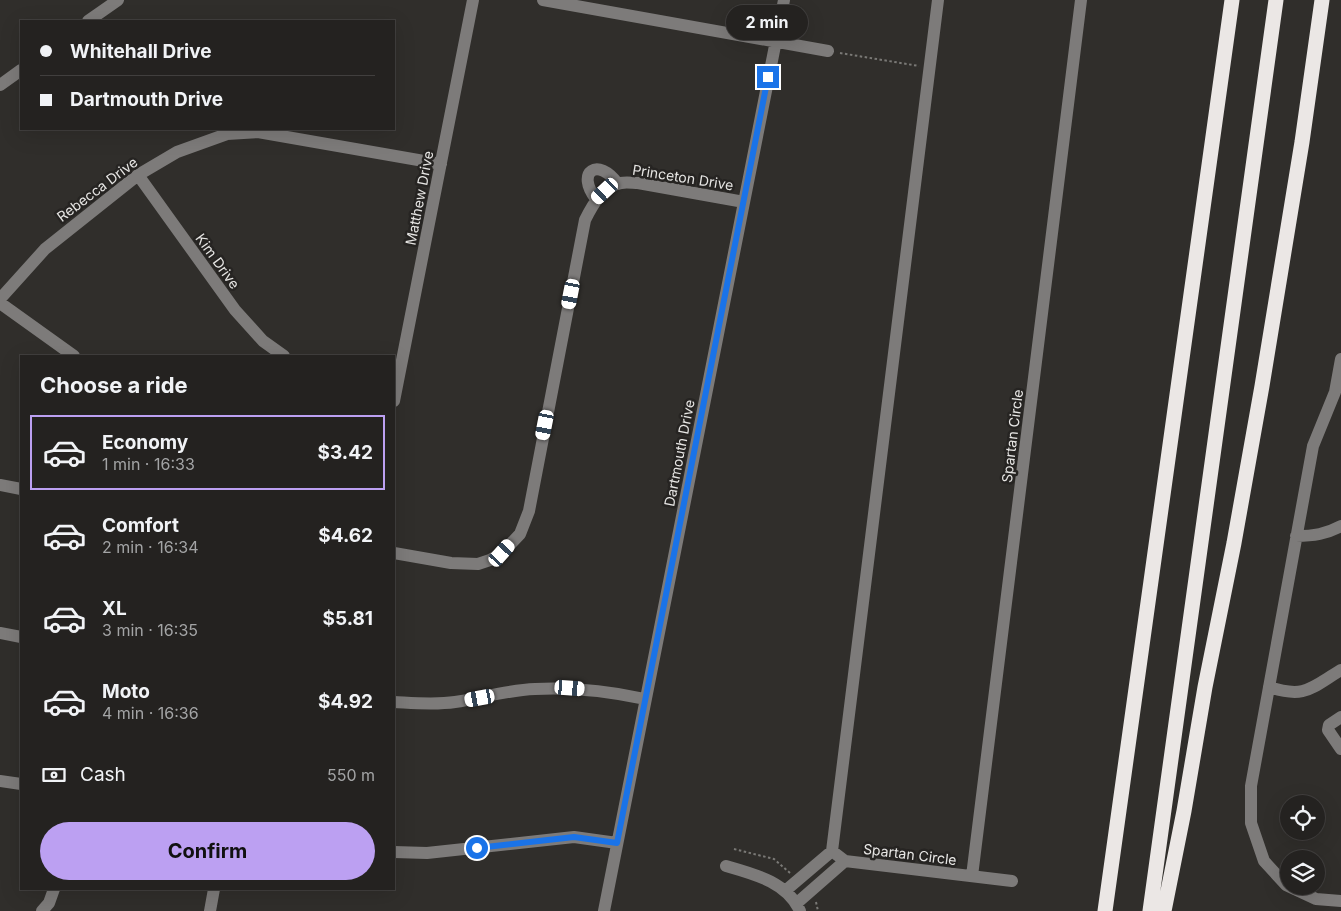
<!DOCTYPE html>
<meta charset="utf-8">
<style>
:root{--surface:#242220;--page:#302f2d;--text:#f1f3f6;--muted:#a3a4a5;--line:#413f3e;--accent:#bca0f2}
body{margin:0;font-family:Inter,sans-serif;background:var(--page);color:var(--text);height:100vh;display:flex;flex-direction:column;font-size:19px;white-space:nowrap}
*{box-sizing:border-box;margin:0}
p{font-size:16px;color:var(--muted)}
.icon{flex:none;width:28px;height:28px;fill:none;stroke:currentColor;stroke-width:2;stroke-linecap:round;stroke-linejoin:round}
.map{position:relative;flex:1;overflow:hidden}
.side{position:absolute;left:20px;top:355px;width:375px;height:535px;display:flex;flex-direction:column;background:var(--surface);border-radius:0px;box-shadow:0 5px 20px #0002,0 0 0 1px var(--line)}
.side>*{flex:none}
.hud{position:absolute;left:20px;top:20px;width:375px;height:110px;border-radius:0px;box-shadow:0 5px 20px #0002,0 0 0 1px var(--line);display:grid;align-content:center;height:110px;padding:0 20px;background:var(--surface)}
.buttons{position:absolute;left:1280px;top:795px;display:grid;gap:10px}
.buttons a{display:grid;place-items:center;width:45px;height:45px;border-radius:50%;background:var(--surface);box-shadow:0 5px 20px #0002,0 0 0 1px var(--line);font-size:25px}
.end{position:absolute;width:22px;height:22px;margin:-11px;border:6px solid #1a73e8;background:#fff;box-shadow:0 0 0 2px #fff}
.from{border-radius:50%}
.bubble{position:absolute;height:35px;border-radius:18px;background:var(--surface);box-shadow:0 5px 20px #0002,0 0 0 1px var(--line);font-size:16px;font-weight:700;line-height:35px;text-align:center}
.car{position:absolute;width:15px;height:30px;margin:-15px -8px;border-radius:6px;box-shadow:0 0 4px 1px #0007;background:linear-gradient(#fff 24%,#345 0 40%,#fff 0 76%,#345 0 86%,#fff 0)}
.hud b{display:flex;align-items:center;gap:18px;height:48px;font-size:19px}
.hud b+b{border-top:1px solid var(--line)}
.hud i{width:12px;height:12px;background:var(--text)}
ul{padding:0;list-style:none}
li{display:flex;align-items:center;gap:15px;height:75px;margin:0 10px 8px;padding:0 10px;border:2px solid transparent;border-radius:0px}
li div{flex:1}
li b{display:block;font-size:19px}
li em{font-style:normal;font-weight:700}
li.current{border-color:var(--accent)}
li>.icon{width:45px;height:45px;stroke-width:1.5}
h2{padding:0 20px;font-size:22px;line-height:60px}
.pay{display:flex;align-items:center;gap:12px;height:55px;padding:0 20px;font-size:19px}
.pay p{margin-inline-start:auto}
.cta{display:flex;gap:10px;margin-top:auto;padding:10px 20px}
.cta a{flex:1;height:58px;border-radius:30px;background:var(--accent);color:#111;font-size:20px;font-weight:700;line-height:58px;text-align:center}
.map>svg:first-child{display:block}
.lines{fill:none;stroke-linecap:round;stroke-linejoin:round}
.path{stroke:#7a7976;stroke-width:2;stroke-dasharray:2.5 2.5;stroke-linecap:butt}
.minor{stroke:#7d7b7a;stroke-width:12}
.highway{stroke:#ebe7e5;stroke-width:15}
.route{stroke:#1a73e8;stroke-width:6}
.labels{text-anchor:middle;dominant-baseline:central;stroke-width:5;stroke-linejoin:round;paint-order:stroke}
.street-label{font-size:14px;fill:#e7e6e4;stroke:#262422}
</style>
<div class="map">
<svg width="1341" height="911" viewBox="0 0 1341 911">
<rect width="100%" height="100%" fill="#302e2b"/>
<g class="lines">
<path class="path" d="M840,53l79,13
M734,849l40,10 16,14
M816,902l2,9"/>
<path class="minor" d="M543,0l285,51
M88,21l30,-21
M0,85l21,-15
M138,175l97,135 28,31 21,15
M596,199c-21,-27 2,-43 22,-15
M0,299l45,-50 93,-74 39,-23 50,-18 31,-2 183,32
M0,303l74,53
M1341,359l-6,33 -22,54 -62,340v37l13,38 22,24 30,14 25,2
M394,401l79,-401
M0,485l21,4
M1296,536c18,0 30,-2 45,-10
M394,553l57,10 27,1 12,-4 12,-7 18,-19 9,-23 56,-291c8,-16 18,-34 36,-37 5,-1 12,0 17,0l106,19
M0,633l21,4
M1269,687c36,12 42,1 72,-17
M394,702c20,1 41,3 61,0 26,-4 53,-12 80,-13 37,-2 73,2 110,10
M1341,717l-12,8 -1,5 13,19
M0,781l21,3
M832,851l13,10 167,20
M394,852l33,1 147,-16 43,6
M726,866c28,8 61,16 74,45
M972,876l109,-876
M785,891l47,-40 106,-851
M797,903l48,-42
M42,911l7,-8 5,-14
M210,911l4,-22
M604,911l180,-911"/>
<path class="highway" d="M1105,911l127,-911
M1150,911l126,-911
M1164,911l20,-100 21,-124 29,-144 28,-157 40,-244 20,-142"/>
</g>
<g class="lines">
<path class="route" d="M477,848l97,-11 43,6 151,-766"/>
</g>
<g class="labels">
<g class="street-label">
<text transform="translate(683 177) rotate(9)">Princeton Drive</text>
<text transform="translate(97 189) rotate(-37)">Rebecca Drive</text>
<text transform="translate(419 198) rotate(-79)">Matthew Drive</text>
<text transform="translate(218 261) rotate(54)">Kim Drive</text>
<text transform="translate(1012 436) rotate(-83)">Spartan Circle</text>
<text transform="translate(679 453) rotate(-79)">Dartmouth Drive</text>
<text transform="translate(910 854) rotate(7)">Spartan Circle</text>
</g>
</g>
</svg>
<div class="buttons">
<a><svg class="icon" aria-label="locate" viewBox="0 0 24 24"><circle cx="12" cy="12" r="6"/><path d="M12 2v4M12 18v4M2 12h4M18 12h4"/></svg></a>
<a><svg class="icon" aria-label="layers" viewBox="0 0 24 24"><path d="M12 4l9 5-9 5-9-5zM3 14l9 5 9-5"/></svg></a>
</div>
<i class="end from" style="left:477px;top:848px"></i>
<i class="end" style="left:768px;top:77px"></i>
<div class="bubble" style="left:726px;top:5px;width:82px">2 min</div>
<i class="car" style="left:605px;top:191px;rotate:227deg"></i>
<i class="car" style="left:571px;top:294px;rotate:191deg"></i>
<i class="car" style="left:545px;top:425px;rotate:191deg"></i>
<i class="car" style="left:502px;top:553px;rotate:42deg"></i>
<i class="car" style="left:570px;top:688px;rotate:94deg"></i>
<i class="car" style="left:480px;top:698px;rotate:260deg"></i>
<div class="hud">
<b><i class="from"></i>Whitehall Drive</b>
<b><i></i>Dartmouth Drive</b>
</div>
<section class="side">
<h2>Choose a ride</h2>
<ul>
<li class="current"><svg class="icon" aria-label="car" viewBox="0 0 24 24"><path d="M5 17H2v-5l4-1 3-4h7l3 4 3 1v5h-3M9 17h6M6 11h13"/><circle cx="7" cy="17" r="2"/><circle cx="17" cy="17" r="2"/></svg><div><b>Economy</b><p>1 min · 16:33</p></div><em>$3.42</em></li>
<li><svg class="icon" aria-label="car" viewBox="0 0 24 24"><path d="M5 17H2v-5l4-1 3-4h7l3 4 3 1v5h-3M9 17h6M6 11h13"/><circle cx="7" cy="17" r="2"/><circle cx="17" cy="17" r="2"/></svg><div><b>Comfort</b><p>2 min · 16:34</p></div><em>$4.62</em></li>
<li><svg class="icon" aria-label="car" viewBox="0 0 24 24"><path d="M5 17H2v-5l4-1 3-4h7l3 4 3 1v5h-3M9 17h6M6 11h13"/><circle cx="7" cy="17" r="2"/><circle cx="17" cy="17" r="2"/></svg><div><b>XL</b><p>3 min · 16:35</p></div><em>$5.81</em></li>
<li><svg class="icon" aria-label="car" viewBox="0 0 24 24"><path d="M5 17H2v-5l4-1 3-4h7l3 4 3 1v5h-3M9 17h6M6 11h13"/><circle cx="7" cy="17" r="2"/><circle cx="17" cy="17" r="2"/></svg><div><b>Moto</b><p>4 min · 16:36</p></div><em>$4.92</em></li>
</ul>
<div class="pay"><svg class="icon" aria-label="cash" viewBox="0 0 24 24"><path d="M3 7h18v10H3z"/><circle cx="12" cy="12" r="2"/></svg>Cash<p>550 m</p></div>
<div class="cta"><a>Confirm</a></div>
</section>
</div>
